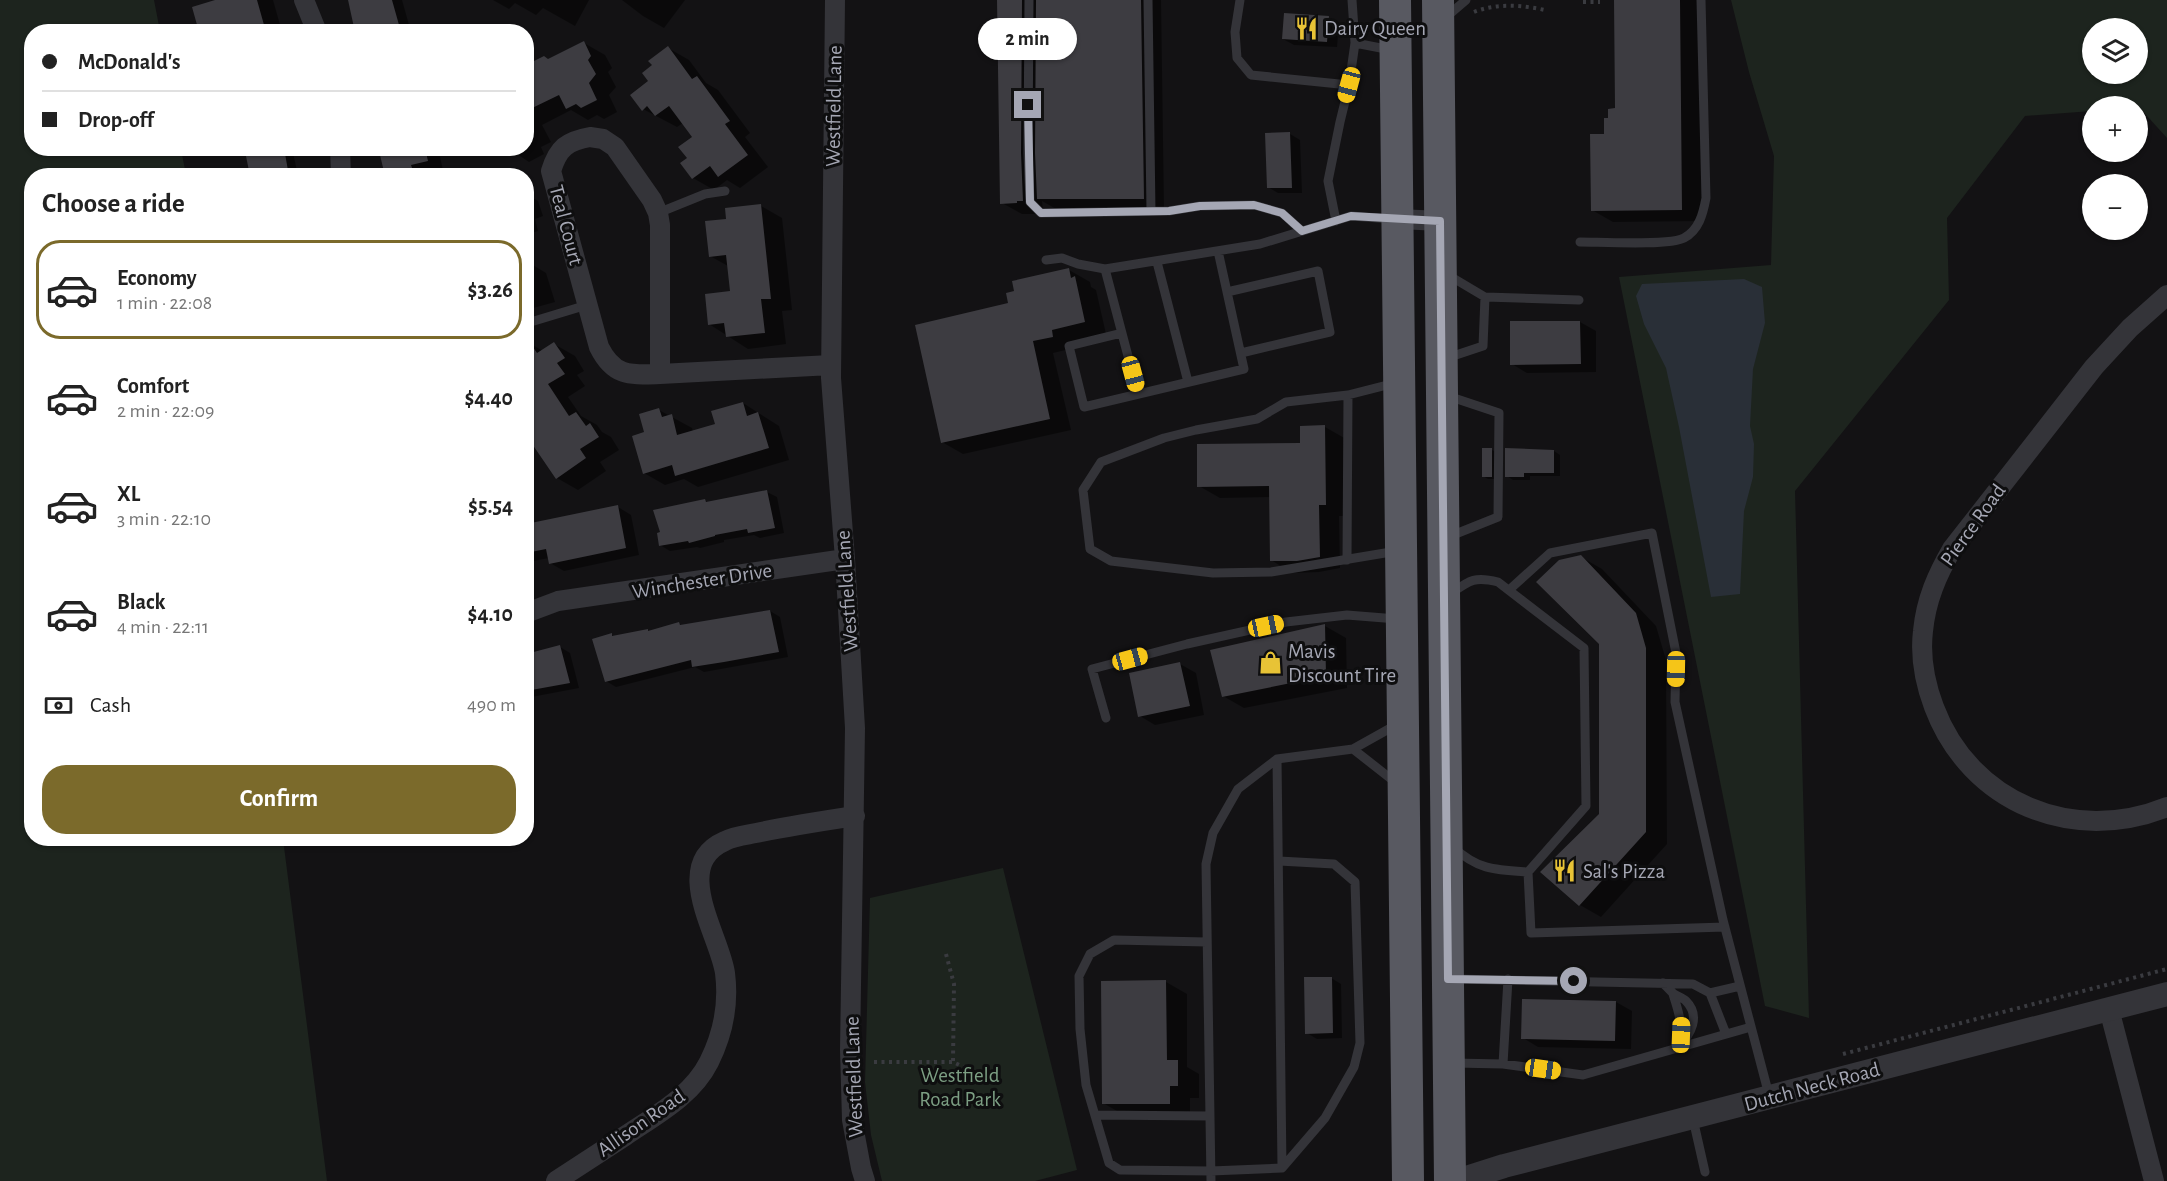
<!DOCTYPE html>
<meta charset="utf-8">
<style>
:root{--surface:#fff;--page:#f6f6f6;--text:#222;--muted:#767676;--line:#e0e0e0;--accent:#7b6a2b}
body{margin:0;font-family:"Alegreya Sans",sans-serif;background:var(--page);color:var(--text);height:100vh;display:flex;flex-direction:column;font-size:22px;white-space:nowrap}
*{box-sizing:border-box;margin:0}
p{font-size:20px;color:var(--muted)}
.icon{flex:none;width:33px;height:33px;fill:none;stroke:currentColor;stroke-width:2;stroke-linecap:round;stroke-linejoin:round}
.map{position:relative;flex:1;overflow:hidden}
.drawer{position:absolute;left:24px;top:168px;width:510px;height:678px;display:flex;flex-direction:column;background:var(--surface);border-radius:24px;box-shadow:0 2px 4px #0004}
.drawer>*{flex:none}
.guide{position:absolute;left:24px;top:24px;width:510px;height:132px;border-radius:24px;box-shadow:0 2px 4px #0004;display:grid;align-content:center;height:132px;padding:0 18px;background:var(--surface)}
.controls{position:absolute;left:2082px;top:18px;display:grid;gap:12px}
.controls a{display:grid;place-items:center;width:66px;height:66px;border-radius:50%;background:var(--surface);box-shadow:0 2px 4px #0004;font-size:30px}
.end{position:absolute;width:27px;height:27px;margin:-14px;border:8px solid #a5a7b4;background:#111;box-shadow:0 0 0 3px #111}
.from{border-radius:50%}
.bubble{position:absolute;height:42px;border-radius:21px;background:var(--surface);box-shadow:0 2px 4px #0004;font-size:20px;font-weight:700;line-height:42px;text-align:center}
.car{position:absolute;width:18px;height:36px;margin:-18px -9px;border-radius:8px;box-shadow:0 0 4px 2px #0007;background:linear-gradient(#f5c518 24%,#345 0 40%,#f5c518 0 76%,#345 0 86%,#f5c518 0)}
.guide b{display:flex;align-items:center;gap:21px;height:57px;font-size:22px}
.guide b+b{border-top:2px solid var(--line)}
.guide i{width:15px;height:15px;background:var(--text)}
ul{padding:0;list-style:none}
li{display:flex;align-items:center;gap:18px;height:99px;margin:0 12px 9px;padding:0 6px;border:3px solid transparent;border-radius:24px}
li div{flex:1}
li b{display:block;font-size:22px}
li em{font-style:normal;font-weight:700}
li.selected{border-color:var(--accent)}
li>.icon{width:54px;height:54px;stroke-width:1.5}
h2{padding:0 18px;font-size:27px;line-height:72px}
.pay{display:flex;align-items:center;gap:15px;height:66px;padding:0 18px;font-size:22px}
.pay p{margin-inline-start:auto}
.button{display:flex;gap:12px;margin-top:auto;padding:12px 18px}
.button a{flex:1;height:69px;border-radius:24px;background:var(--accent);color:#fff;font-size:24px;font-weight:700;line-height:69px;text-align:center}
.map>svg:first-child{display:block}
.green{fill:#1d241e;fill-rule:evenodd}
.water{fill:#292f37}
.shadow{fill:#0007}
.building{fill:#3d3c41}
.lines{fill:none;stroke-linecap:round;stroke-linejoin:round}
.path{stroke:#3a3b40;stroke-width:4;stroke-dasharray:3 4.5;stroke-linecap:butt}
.service{stroke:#343439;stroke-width:9}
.minor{stroke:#343439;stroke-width:20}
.tertiary{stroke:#343439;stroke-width:24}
.trunk{stroke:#585961;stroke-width:32}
.route{stroke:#a5a7b4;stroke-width:8}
.labels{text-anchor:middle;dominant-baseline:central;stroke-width:6;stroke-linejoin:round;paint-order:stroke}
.poi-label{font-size:21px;fill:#a5a7b4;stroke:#0e0e0f;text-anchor:start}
.street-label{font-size:21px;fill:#a5a7b4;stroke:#0e0e0f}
.park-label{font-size:21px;fill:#7c9e83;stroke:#0e0e0f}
</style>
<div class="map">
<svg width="2167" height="1181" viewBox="0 0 2167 1181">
<rect width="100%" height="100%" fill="#131214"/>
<path class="green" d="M0,0h154l6,31 -128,1v116l149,1 5,26 -154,1v662l251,1 44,342h-327z
M1731,0h436v138l-29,-32h-46v5l-67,5 -78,102 2,82 -154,191 14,527 -44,-12 -146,-729 152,-12 3,-109 -25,-84zM2092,28h46v46h-46z
M1003,868l74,302 -42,11h-153l-11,-46 -6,-53 5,-184z"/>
<path class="water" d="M1744,279l18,8 3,36 -12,46 -3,57 4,18 -1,33 -9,34 -4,83 -29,3 -32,-170 -13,-59 -22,-44 -8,-28 6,-12z"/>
<path class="shadow" d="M215,0h58l9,32h-81z
M348,0h54l9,32h-54z
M493,0h96l-14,26 -32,-18 -7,7 -21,-12 -6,6z
M622,0h63l-21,28 -21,-12z
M999,0h162l3,210h-106l-16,-9 1,10 -6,3h-15l-20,-11z
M1615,0h85l2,221 -89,1 -21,-12 13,-75 5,-15 6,-10z
M1329,18l10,5 -2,24 -43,-2 -11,-6z
M584,43l21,12 7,13 -4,4 8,15 -7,8 8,17 -13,7 -7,-4 -9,5 -17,-10 -29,15 9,17 -10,5 3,7 -15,8 -21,-14h18v-81l23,-7z
M668,48l21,12 17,23 12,7 32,43 -5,4 23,30 -28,21 -13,-8 -13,10 -21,-12 -4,-19 5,-22 -11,-14 -6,4 -34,-18 11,-43z
M1290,134l10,6 2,53h-24l-10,-6z
M246,148h46l5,23 8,5h-52z
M382,148h56l5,22 -17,4 1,2h-40z
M526,194l12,7 5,15 -8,3 3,12 -12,4z
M761,206l21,12 10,92 -10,1 4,33 -38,5 -39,-25 22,-32 -3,-26 -18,-10 18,-36z
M526,261l20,12 9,29 -29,8z
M1069,270l21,12 1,5 5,3 10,44 -32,14 -21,5 18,77 -108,24 -21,-12z
M1580,322l16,9v41l-69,1 -15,-9z
M529,343l14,8 11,-7 21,12 9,15 -7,4 8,11 -17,11 13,19 16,9 5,7 9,5 8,13 -19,12 6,9 -28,19 -21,-12z
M743,403l36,23 10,34 -91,27 -14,-8 -19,6 -21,-12 2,-40 13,-23 33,18 1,4 24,-7z
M1325,427l21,12 1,77h-8l1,52 -21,4 -27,1 -21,-13 -1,-63 -50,1 -21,-12 103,-42z
M1492,450l4,2v27h-8l-5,-3z
M1554,451l6,4v21h-30v4h-17l-6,-4z
M767,492l10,5 7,36 -24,5 -6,-3 -30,5v2l-24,6 -3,-1 -27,4 -10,-6 45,-44 4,2z
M618,507l13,8 8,40 -75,16 -14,-8 -1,-5 -16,3 -7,-3v-37l9,3z
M1581,557l21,12 54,57 10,34 1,184 -66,73 -21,-12 -38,-34 58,-56v-172z
M770,611l10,6 8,40 -84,15 -9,-5 -79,20 -10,-6 5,-46 4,2 32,-7 3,2 29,-8 4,2z
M1325,626l21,12 1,50 -103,20 -21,-12 -12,-45z
M560,647l10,6 9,35 -53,10v-42z
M1180,664l16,9 8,42 -49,10 -15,-9z
M1331,978l10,6 1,54 -25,1 -10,-6z
M1103,982h63l21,12v73l12,7v24h-9v17h-66l-21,-12z
M1616,1002l16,9 -1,38 -93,-2 -15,-9z"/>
<path class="building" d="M215,0h42l9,32h-67l-7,-25z
M348,0h44l9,32h-46z
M997,0h25l-1,153 2,48h-6v2l-17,1z
M1036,0h105l3,199h-107l-2,-46z
M1614,0h66l2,210 -91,1 -1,-77h14v-16h4v-9l7,-1z
M1284,13l45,3 -2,26 -45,-3z
M584,41l7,15 -3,4 8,14 -7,9 8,17 -16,8 -5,-4 -10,5 -7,-14 -33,16v-46l18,-9 4,3z
M668,46l24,33 5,-3 33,45 -5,3 23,31 -30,22 -8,-11 -18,13 -12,-16 7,-5 -9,-11 14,-10 -23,-31 -14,10 -8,-10 -5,5 -12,-16 18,-14 -6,-8 10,-8 -4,-4z
M1290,132l2,56h-25l-2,-55z
M256,148h28l5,28h-39l-4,-20 12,-3z
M400,148h25l3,13 -17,4 4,11h-30l-5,-21 21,-4z
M761,204l10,95h-10l4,34 -39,4 -2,-14 -16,2 -3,-31 25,-3 -4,-36 -17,2 -4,-36 21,-2 -1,-11z
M1069,268l2,10 4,-2 10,46 -33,8 1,7 -20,4 17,78 -109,24 -26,-118 93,-22 -2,-10 8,-2 -2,-10z
M1510,321h70l1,43 -71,1z
M526,337l11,16 17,-11 11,16 -8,5 8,11 -17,10 21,32 7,-4 10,14 4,-3 9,14 -19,12 6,9 -30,21 -30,-44z
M743,402l4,14 11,-4 11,36 -94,28 -3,-11 -29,9 -11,-38 12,-4 -5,-18 20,-6 3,9 10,-3 5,21 38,-11 -4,-13z
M1325,425l1,80h-7l1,52 -23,4h-27l-1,-75 -72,1v-43l103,-1v-17z
M1482,448h10v29h-10z
M1505,448l49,2v23h-30v4h-19z
M767,490l8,38 -27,5 -1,-4 -32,6v1l-26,7 -1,-2 -29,5 -2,-13 3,-1 -7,-22 52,-11 1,3z
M618,505l8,43 -77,16 -3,-15 -20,4v-29z
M1581,555l55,58 10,35v184l-67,74 -39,-34 59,-58v-170l-63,-62 23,-22z
M770,610l9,42 -55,10 -32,5 -1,-7 -86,22 -13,-43 20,-6v3l36,-7v2l31,-9 1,3z
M1325,624l1,52 -104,21 -12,-47z
M560,645l10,38 -44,8v-37z
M1180,662l10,44 -52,11 -9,-44z
M1304,977h28l1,56 -28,1z
M1166,980l1,80h11v26h-8v18h-68l-1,-123z
M1522,999l94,2 -1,40 -94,-2z"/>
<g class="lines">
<path class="path" d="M1583,2h17
M1474,12c22,-9 48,-7 71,-2
M946,954l8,30 -1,78
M1843,1054l324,-85
M874,1062h79l13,6 5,11"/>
<path class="service" d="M1029,0l-1,153 2,49 11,11 128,-2 31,-5 54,-1 28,8 20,18
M1148,0l3,211
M1240,0l-5,32 2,26 14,17 98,10
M1445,18l21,-18
M1355,43l36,7
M658,213l47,-19 20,-3
M1336,221l-8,-40 12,-59 9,-37 6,-42 -3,-43
M1580,242c20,0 89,4 104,-4 15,-8 19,-24 22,-40l-5,-198
M1046,260l16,-2 16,6 27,5
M1157,262l31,120
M1448,275l37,22 94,3
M1227,292l91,-21 12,61 -89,21
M534,321l53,-16
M1122,333l-53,13 15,61 160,-38 -26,-118
M1447,358l36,-12 2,-49
M1395,383l-47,12 -62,7 -29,17 -61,11 -32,8 -63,24 -18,28 7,59 21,12 102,12 58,-1 126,-21
M1138,394l-33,-125 155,-25 91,-28 42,3
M1448,396l51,17 -1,104 -50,20
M1347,560l1,-165
M1509,590l41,-37 102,-20 24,120 -1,49 48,218 46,175
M1450,594c20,-14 25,-18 48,-12l86,66 2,158 -58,66 3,61 194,-6
M1106,718l-14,-49 95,-25 99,-22 61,-7 50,4
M1277,759l5,409
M1395,782l-42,-33 43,-24
M1453,847c25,23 42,23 75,25
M1207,942l-93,-2 -24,14 -11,22 1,53 6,56 23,78 11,7 91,1 71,-3 43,-50 29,-51 6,-24 -5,-161 -21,-18 -55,-3
M1453,979l240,5 17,9 16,41
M1508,979l-5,85 80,11 168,-48
M1663,983c4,4 7,8 11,11 3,2 9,4 12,7 15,15 5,34 -8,46
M1710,993l30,-7
M1673,994c6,20 11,30 4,52
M1454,1063l49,1
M1095,1115l115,1
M1693,1119l12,53
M1211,1181l-5,-317 7,-31 25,-44 39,-30 76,-10"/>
<path class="minor" d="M304,0l13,32
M835,0l-4,378 14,181 10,169 -5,322 2,70 9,48 4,13
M590,137l13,2 12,8 37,53 6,13 2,12v149c-30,1 -46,3 -61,-27l-48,-176c7,-23 16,-30 39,-34z
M340,148l1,28
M1399,219l41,2
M2167,295l-37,33 -36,39 -142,182c-15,26 -26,51 -29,82 -3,25 2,52 11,76 36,96 139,138 233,100
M660,374l171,-9
M526,613l32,-12 287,-42
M2109,1009l45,172
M556,1181c23,-15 46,-30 69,-45 31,-21 67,-40 84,-74 14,-28 20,-58 16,-89 -5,-37 -55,-108 0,-132 9,-5 21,-6 31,-8 33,-7 66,-12 99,-17"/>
<path class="tertiary" d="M1457,1181l47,-15 663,-172"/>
<path class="trunk" d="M1395,0l13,1181
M1438,0l12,1181"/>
</g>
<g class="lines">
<path class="route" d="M1028,105l2,97 11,11 128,-2 31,-5 54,-1 28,8 20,18 49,-15 89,5 8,758 126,2"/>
</g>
<defs>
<symbol id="restaurant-bare" viewBox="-9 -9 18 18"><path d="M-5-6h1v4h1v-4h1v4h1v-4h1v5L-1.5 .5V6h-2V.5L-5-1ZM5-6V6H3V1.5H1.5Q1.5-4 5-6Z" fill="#e8c336" stroke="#0e0e0f" stroke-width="2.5" paint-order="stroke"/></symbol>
<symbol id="shop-bare" viewBox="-9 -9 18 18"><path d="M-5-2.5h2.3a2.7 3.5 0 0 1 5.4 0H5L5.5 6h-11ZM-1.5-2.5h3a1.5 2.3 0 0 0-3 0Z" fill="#e8c336" stroke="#0e0e0f" stroke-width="2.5" paint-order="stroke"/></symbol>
</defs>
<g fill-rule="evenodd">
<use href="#restaurant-bare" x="1290" y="12" width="33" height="33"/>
<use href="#shop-bare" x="1254" y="646" width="33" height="33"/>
<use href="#restaurant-bare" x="1548" y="854" width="33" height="33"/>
</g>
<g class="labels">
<g class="poi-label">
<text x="1324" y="28">Dairy Queen</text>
<text x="1288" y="651">Mavis<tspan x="1288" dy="24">Discount Tire</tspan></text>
<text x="1583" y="871">Sal's Pizza</text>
</g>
<g class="street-label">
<text transform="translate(834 106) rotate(-89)">Westfield Lane</text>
<text transform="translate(566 225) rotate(75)">Teal Court</text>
<text transform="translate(1973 525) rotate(-54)">Pierce Road</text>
<text transform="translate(702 581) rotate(-9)">Winchester Drive</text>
<text transform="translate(847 591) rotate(-94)">Westfield Lane</text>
<text transform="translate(854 1077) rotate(-92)">Westfield Lane</text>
<text transform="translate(1812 1087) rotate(-15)">Dutch Neck Road</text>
<text transform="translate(641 1123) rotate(-35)">Allison Road</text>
</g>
<g class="park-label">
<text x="960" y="1075">Westfield<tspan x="960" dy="24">Road Park</tspan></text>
</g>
</g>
</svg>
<div class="controls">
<a><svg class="icon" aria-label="layers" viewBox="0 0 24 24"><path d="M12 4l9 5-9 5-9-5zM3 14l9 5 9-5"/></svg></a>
<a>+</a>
<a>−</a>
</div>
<i class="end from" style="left:1574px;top:981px"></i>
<i class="end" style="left:1028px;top:105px"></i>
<div class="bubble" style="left:978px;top:18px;width:99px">2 min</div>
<i class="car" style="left:1349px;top:85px;rotate:195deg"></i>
<i class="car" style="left:1133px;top:374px;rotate:165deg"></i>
<i class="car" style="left:1266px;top:626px;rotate:78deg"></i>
<i class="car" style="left:1130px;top:659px;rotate:75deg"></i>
<i class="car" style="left:1676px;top:669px;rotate:181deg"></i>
<i class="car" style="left:1681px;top:1035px;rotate:2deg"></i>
<i class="car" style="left:1543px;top:1069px;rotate:98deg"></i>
<div class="guide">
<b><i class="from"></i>McDonald's</b>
<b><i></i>Drop-off</b>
</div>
<section class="drawer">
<h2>Choose a ride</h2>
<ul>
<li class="selected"><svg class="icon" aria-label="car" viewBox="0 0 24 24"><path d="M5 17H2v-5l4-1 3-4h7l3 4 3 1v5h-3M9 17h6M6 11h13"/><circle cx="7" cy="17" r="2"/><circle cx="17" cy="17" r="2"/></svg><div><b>Economy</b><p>1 min · 22:08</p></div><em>$3.26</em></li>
<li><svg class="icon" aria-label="car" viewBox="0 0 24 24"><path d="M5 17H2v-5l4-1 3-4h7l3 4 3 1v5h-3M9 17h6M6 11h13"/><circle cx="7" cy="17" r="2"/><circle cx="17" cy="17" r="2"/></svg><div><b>Comfort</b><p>2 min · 22:09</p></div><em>$4.40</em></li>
<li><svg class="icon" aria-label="car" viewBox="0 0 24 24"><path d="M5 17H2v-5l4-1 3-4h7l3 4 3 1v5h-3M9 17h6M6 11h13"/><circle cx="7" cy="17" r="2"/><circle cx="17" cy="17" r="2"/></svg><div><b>XL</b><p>3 min · 22:10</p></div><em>$5.54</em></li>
<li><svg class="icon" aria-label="car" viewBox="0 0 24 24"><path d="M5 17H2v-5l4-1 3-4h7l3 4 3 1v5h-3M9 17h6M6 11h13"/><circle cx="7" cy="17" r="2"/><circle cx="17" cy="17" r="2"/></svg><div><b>Black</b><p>4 min · 22:11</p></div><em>$4.10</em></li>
</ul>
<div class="pay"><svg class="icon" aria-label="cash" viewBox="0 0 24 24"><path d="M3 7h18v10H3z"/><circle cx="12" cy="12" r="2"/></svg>Cash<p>490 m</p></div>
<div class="button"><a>Confirm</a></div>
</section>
</div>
